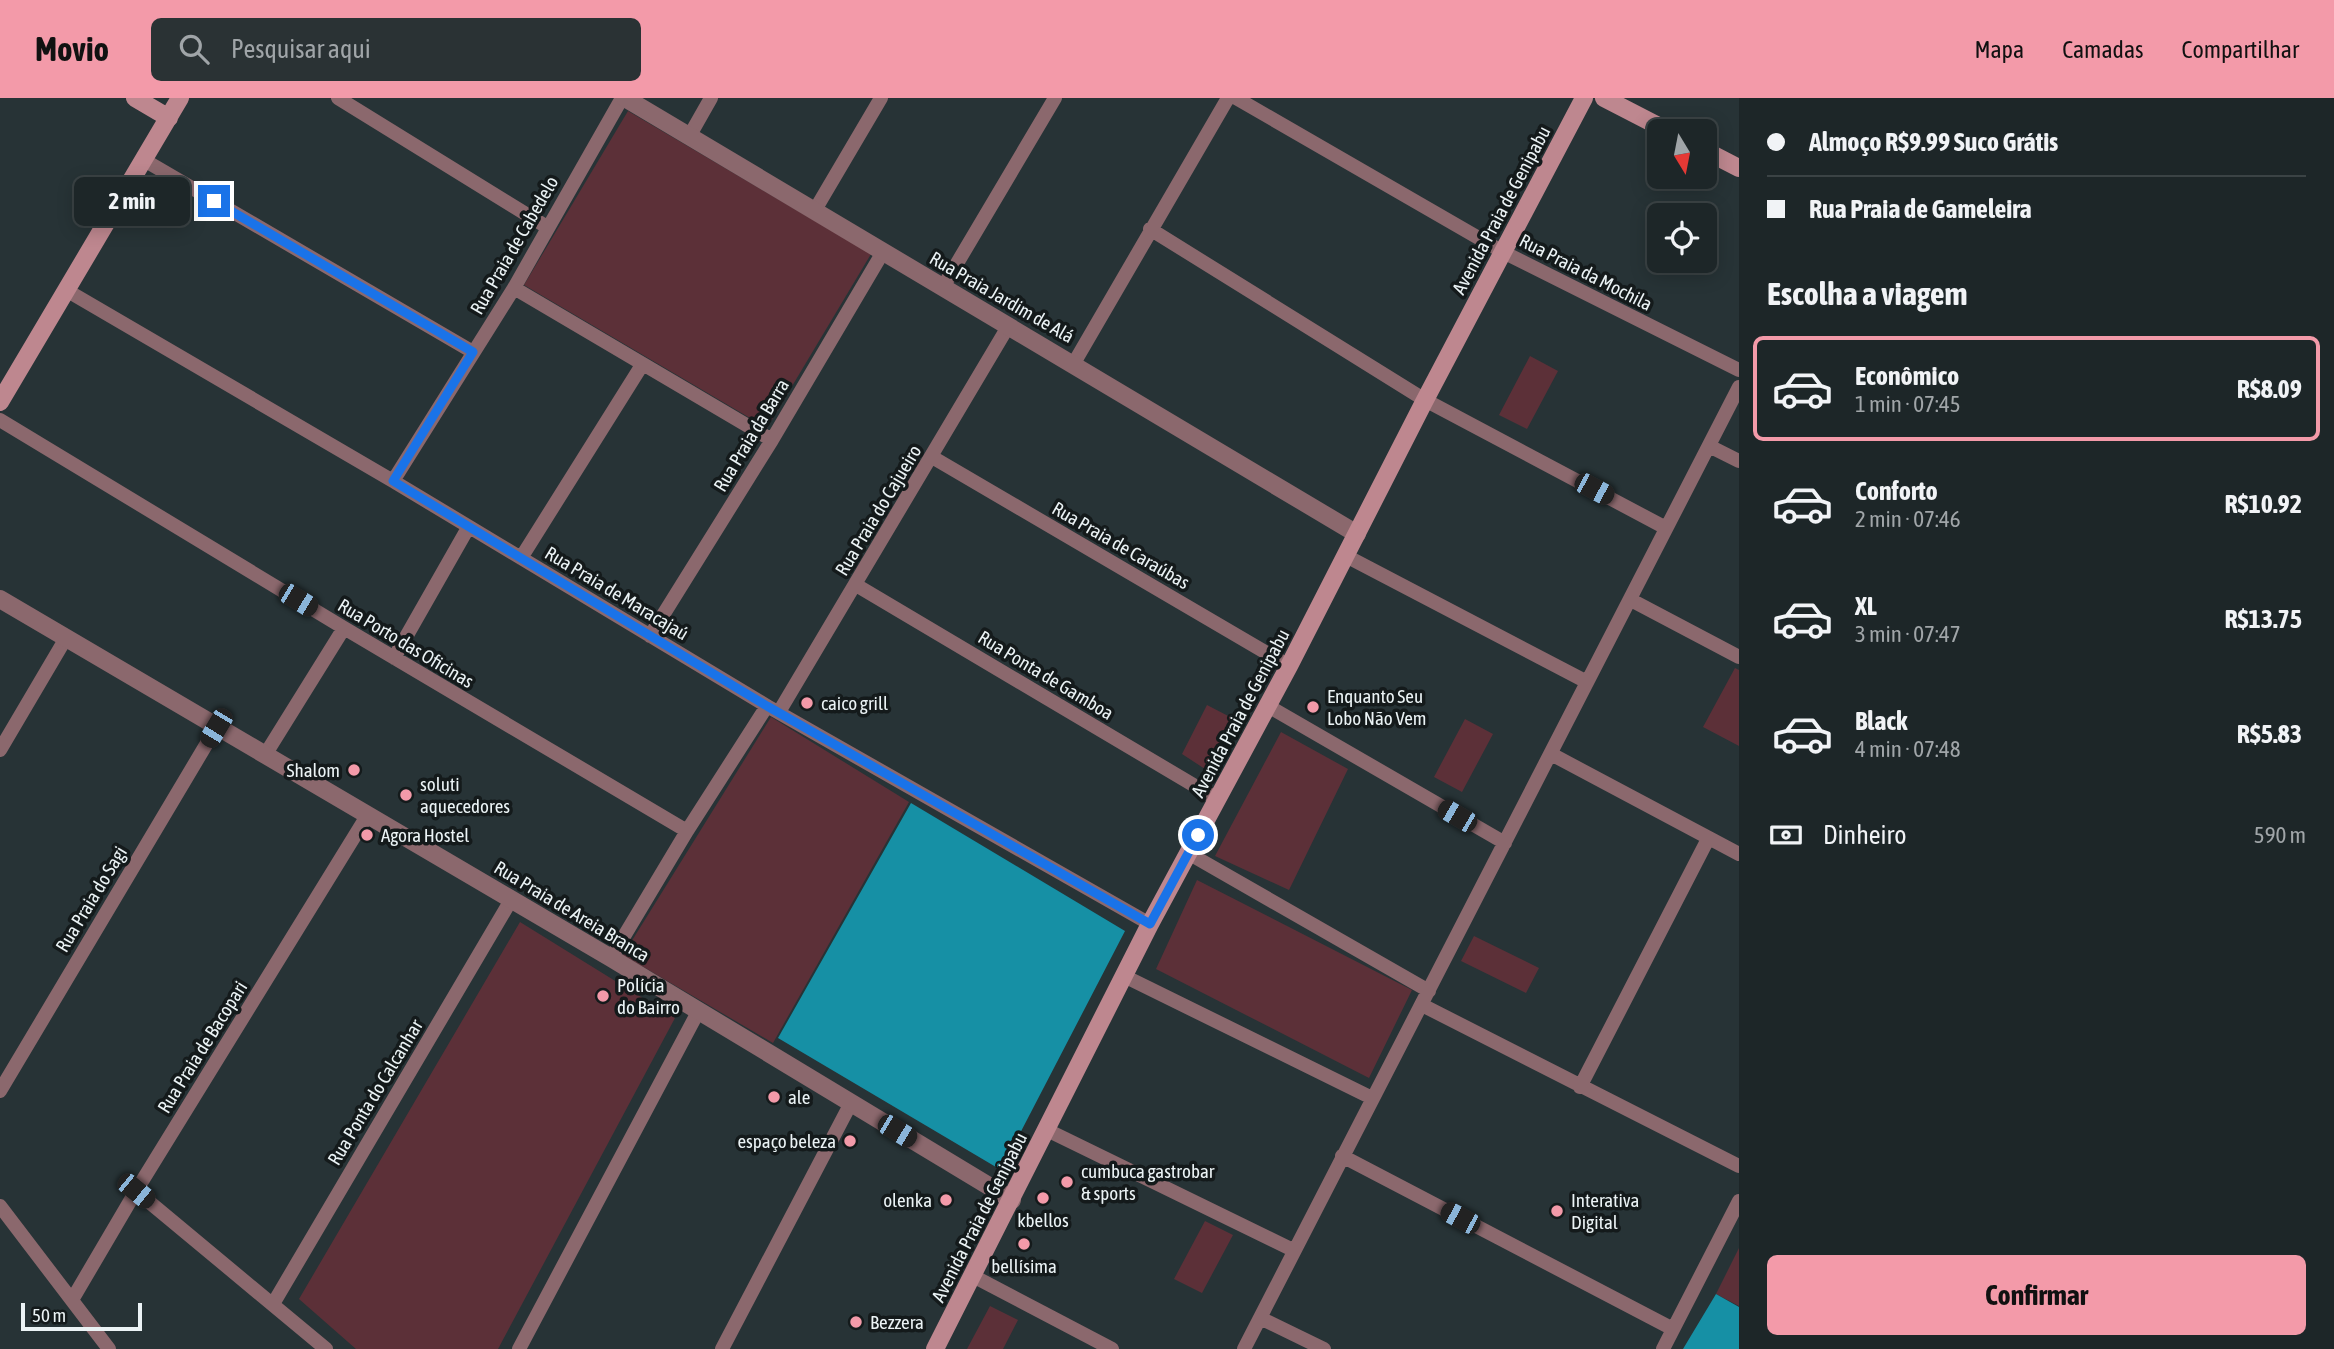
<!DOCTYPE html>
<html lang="pt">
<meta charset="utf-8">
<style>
:root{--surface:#1d2628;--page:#2a3234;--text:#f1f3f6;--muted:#a0a5a8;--line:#3b4345;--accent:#f39aa9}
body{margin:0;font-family:"Asap Condensed",sans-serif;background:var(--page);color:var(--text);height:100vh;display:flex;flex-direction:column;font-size:26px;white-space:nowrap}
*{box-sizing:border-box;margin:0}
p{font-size:23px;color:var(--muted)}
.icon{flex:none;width:38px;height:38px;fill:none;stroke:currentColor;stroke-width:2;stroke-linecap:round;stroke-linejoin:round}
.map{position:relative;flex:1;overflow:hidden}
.drawer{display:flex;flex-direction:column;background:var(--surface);width:595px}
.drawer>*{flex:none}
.banner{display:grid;align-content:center;height:154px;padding:0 28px;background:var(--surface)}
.needle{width:46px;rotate:170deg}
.buttons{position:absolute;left:1647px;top:21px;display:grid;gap:14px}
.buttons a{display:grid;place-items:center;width:70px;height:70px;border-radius:10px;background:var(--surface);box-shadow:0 4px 18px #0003,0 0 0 2px var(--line);font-size:35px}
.scale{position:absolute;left:21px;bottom:18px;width:121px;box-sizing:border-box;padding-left:7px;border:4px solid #ebf3f5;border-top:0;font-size:19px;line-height:24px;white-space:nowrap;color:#ebf3f5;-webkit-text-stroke:5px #141a1b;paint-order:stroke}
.end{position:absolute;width:32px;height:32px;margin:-16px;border:9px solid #1a73e8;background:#fff;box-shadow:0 0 0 4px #fff}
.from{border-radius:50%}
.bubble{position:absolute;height:49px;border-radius:10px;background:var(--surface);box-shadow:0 4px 18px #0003,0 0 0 2px var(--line);font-size:23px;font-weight:700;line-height:49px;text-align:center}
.car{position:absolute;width:21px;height:42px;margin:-21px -10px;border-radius:9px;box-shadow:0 0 5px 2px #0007;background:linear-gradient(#222 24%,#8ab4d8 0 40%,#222 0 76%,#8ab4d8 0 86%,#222 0)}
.banner b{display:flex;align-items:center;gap:24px;height:66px;font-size:26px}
.banner b+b{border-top:2px solid var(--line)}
.banner i{width:18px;height:18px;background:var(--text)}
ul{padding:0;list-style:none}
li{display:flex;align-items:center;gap:21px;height:105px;margin:0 14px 10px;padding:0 14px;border:4px solid transparent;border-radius:10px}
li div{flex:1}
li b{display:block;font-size:26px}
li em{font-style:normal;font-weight:700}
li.selected{border-color:var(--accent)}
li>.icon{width:63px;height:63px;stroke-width:1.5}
h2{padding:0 28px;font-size:32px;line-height:84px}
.pay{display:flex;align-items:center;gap:18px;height:77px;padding:0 28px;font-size:26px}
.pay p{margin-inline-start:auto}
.action{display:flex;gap:14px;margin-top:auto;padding:14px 28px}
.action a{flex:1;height:80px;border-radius:10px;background:var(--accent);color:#111;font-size:28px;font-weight:700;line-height:80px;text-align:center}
header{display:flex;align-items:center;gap:42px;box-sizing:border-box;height:98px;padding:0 35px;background:var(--accent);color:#111}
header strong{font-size:33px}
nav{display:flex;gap:38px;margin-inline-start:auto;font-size:24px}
.search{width:490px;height:63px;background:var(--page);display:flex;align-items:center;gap:18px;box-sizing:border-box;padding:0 24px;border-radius:10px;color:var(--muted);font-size:26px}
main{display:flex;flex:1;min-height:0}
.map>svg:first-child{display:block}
.green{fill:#5c3038}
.water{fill:#1690a5}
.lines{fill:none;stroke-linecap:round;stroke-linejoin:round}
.minor{stroke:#8b686d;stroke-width:14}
.tertiary{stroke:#8b686d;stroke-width:18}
.secondary{stroke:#be878f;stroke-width:18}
.route{stroke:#1a73e8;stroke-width:9}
.poi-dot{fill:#f39aa9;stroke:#141a1b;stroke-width:2.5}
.labels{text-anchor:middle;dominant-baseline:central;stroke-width:7;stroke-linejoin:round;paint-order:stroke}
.street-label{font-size:19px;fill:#ebf3f5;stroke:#141a1b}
.poi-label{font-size:19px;fill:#ebf3f5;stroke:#141a1b;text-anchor:start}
</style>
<header>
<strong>Movio</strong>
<div class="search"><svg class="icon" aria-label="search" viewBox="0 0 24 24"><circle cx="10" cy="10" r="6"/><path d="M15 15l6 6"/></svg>Pesquisar aqui</div>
<nav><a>Mapa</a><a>Camadas</a><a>Compartilhar</a></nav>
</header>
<main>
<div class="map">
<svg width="1739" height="1251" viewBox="0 0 1739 1251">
<rect width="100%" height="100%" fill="#273336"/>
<path class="green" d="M628,13l243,143 -104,174 -243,-143z
M1530,258l28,15 -31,58 -28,-14z
M1735,570l4,2v76l-36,-19z
M1207,607l27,14 -29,50 -23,-15z
M771,619l138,85 -136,241 -150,-88z
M1465,621l28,15 -31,58 -28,-15z
M1281,634l67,37 -59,121 -74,-34z
M1197,782l215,110 -43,88 -213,-109z
M520,824l155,96 -177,331h-142l-57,-50z
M1474,838l65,32 -13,25 -65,-32z
M1205,1123l28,14 -31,58 -28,-14z
M1739,1150v58l-23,-12z
M990,1208l28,14 -15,29h-36z"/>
<path class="water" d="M911,705l214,128 -124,239 -223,-132z
M1716,1196l23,13v42h-56z"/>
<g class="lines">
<path class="minor" d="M338,0l209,129
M1236,0l267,154 236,118
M690,37l21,-37
M144,62l329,192
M815,112l66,-112
M1150,131l275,171 241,128
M943,189l112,-189
M514,190l258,152
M66,192l327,191 374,225 383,218
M1074,265l154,-265
M0,322l344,208 343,203
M1709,348l30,15
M932,359l357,209
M393,383l121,-193 108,-190
M1346,458l241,126
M521,460l121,-193
M856,487l361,214
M1631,502l108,57
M650,538l122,-196 111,-188
M394,560l74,-130
M1268,608l237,137
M779,614l230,-387
M0,652l66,-112
M1551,656l188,100
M265,657l79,-127
M1188,755l241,138
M611,860l76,-127 80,-125
M1124,878l248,122
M1422,907l317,161
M1580,989l128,-248
M0,993l216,-363
M1047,1032l246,120
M1342,1058l331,173
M136,1093l190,158
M0,1108l109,143
M973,1178l139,73
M72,1202l64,-109 231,-375
M273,1206l238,-404
M1260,1220l64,31
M519,1251l179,-337
M722,1251l129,-246
M1244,1251c165,-321 330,-641 495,-962
M1663,1251l76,-148"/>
<path class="tertiary" d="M625,0l732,436
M0,501l611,359 401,242"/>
<path class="secondary" d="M135,0l34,20
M1604,0l64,33
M1704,52l35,18
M0,304l180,-304
M935,1251l215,-425 139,-258 136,-266 159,-302"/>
</g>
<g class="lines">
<path class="route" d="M214,103l259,151 -80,129 374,225 383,218 48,-89"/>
</g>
<g class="poi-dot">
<circle cx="807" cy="605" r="7"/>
<circle cx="1313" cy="609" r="7"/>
<circle cx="354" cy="672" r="7"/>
<circle cx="406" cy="697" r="7"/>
<circle cx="367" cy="737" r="7"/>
<circle cx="603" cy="898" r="7"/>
<circle cx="774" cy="999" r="7"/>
<circle cx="850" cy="1043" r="7"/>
<circle cx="1067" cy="1084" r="7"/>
<circle cx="1043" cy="1100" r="7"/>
<circle cx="946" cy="1102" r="7"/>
<circle cx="1557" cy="1113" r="7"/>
<circle cx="1024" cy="1146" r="7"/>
<circle cx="856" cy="1224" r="7"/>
</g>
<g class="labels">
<g class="street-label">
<text transform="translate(1501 112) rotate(-62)">Avenida Praia de Genipabu</text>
<text transform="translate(514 147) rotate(-60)">Rua Praia de Cabedelo</text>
<text transform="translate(1586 174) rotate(27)">Rua Praia da Mochila</text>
<text transform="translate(1002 199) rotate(30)">Rua Praia Jardim de Alá</text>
<text transform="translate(751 337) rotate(-59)">Rua Praia da Barra</text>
<text transform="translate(878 412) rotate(-59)">Rua Praia do Cajueiro</text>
<text transform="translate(1121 447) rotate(30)">Rua Praia de Caraúbas</text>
<text transform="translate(617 495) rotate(31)">Rua Praia de Maracajaú</text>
<text transform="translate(406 545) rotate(31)">Rua Porto das Oficinas</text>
<text transform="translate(1046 577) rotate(31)">Rua Ponta de Gamboa</text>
<text transform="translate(1240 615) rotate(-62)">Avenida Praia de Genipabu</text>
<text transform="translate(91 801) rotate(-59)">Rua Praia do Sagi</text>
<text transform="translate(572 813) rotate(31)">Rua Praia de Areia Branca</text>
<text transform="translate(202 949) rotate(-58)">Rua Praia de Bacopari</text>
<text transform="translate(375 994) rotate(-59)">Rua Ponta do Calcanhar</text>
<text transform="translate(979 1119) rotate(-63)">Avenida Praia de Genipabu</text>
</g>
<g class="poi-label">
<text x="1327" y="598">Enquanto Seu<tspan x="1327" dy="22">Lobo Não Vem</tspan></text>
<text x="821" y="605">caico grill</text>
<text x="340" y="672" text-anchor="end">Shalom</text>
<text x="420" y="686">soluti<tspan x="420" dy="22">aquecedores</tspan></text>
<text x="381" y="737">Agora Hostel</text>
<text x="617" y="887">Polícia<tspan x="617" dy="22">do Bairro</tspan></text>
<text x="788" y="999">ale</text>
<text x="836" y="1043" text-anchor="end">espaço beleza</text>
<text x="1081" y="1073">cumbuca gastrobar<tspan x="1081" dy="22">&amp; sports</tspan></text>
<text x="932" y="1102" text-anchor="end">olenka</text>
<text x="1571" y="1102">Interativa<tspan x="1571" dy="22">Digital</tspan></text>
<text x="1043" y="1122" text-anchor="middle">kbellos</text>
<text x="1024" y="1168" text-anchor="middle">bellísima</text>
<text x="870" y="1224">Bezzera</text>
</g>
</g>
</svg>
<div class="buttons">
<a><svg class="needle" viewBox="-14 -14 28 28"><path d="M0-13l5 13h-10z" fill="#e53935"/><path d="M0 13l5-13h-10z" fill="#a0a5a8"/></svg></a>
<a><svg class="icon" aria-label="locate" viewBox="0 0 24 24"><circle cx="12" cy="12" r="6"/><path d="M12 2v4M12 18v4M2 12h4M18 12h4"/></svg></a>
</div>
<div class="scale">50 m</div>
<i class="end from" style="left:1198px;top:737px"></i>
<i class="end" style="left:214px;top:103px"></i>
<div class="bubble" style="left:74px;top:79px;width:116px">2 min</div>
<i class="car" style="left:1594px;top:391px;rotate:118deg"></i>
<i class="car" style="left:298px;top:502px;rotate:121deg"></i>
<i class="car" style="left:216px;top:630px;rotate:211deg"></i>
<i class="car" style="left:1457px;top:718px;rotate:300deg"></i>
<i class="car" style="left:897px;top:1033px;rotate:121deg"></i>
<i class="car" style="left:136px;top:1093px;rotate:129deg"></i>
<i class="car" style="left:1460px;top:1120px;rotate:298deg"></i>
</div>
<section class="drawer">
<div class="banner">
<b><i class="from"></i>Almoço R$9.99 Suco Grátis</b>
<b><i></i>Rua Praia de Gameleira</b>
</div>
<h2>Escolha a viagem</h2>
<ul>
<li class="selected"><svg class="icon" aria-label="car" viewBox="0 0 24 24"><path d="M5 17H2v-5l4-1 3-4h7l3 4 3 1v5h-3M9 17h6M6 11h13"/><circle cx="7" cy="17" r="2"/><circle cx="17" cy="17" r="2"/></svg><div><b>Econômico</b><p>1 min · 07:45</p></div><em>R$8.09</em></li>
<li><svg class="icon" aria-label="car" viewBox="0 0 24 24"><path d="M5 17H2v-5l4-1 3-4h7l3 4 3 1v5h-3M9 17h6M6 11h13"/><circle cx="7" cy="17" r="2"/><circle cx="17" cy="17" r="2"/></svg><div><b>Conforto</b><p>2 min · 07:46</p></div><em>R$10.92</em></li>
<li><svg class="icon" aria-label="car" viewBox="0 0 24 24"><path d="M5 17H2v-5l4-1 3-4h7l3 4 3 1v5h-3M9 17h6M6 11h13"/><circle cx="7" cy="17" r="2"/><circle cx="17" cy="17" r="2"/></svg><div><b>XL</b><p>3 min · 07:47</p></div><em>R$13.75</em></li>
<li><svg class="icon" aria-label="car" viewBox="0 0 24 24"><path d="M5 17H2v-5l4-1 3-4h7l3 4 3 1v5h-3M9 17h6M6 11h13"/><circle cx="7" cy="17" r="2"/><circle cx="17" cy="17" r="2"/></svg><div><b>Black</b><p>4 min · 07:48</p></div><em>R$5.83</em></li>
</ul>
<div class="pay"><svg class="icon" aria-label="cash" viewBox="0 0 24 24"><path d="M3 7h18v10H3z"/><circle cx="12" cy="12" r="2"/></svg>Dinheiro<p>590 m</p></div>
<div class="action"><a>Confirmar</a></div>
</section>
</main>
